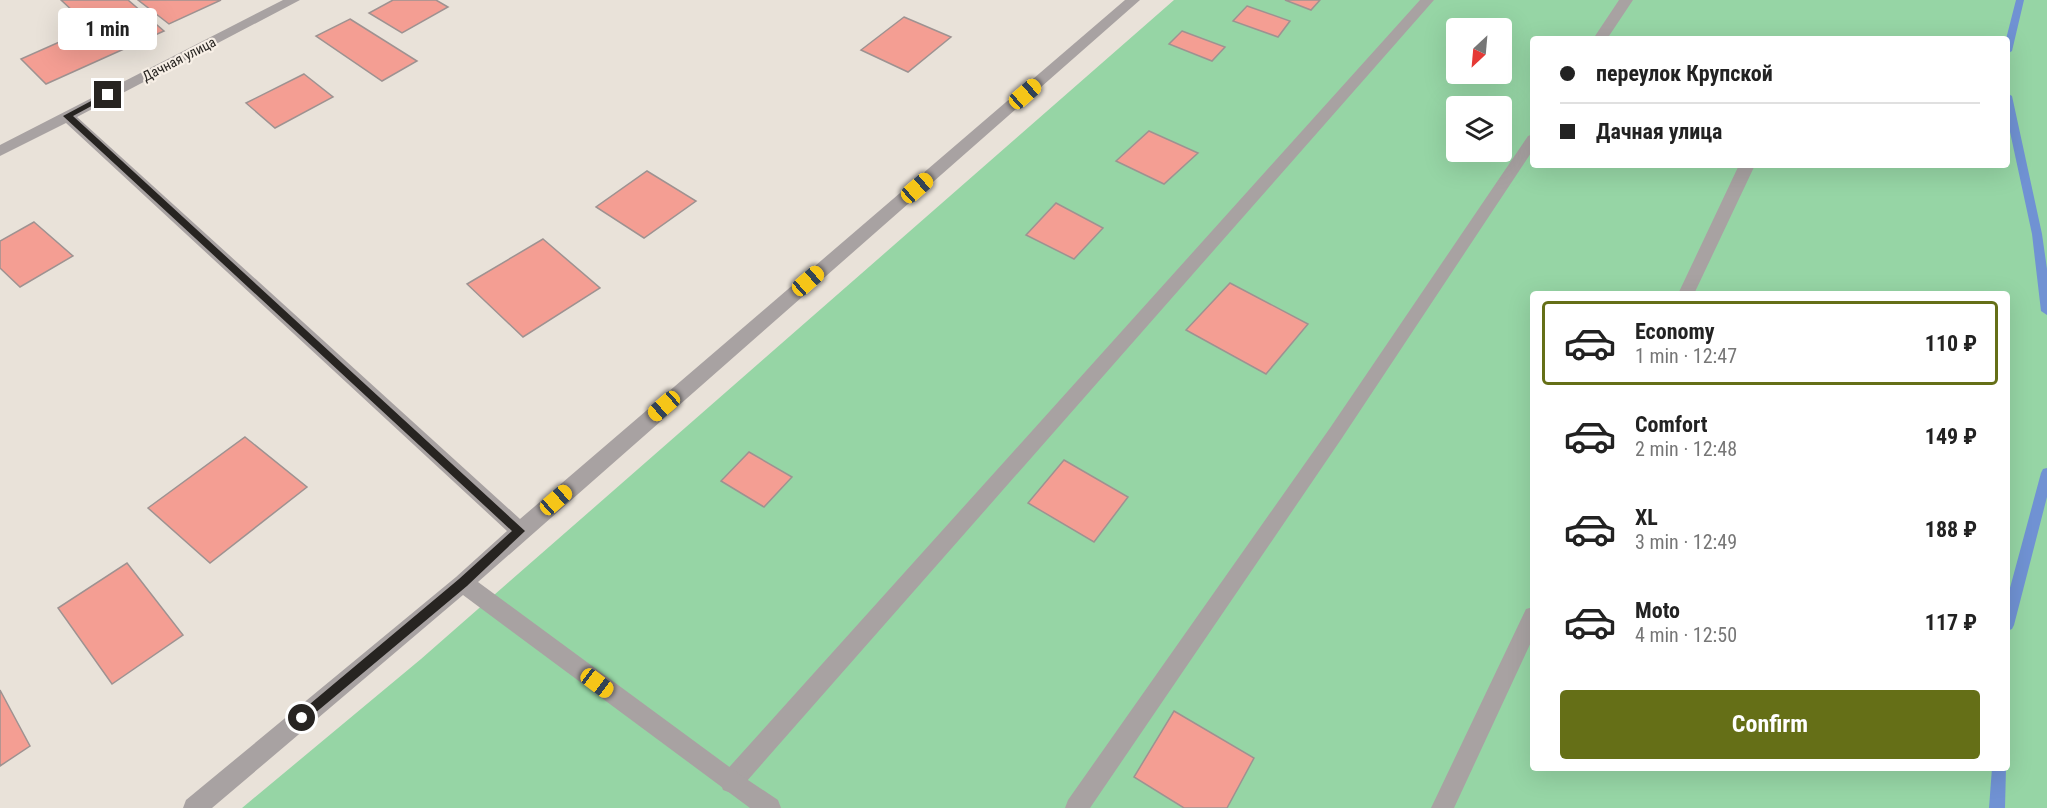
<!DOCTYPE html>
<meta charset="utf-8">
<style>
:root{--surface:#fff;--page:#f2f2f2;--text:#222;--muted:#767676;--line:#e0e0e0;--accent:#656f17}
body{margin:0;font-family:"Roboto Condensed",sans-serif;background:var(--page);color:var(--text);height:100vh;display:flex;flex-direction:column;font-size:22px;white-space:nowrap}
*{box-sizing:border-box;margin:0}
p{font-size:20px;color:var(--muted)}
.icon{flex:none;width:33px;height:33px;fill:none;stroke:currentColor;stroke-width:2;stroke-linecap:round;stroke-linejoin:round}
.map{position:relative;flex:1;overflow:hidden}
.panel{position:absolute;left:1530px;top:291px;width:480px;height:480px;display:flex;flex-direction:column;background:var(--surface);border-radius:6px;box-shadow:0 6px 24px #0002}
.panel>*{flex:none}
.banner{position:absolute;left:1530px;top:36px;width:480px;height:132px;border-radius:6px;box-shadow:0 6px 24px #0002;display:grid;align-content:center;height:132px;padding:0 30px;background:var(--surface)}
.needle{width:39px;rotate:206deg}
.controls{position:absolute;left:1446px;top:18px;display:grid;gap:12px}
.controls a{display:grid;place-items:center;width:66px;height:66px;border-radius:6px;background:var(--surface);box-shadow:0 6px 24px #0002;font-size:30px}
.end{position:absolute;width:27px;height:27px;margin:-14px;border:8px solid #272421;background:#fff;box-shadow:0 0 0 3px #fff}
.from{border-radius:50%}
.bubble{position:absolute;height:42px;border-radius:6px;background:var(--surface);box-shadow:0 6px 24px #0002;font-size:20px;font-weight:700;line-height:42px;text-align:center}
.car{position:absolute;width:18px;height:36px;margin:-18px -9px;border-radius:8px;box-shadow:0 0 4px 2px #0007;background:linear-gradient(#f5c518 24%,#345 0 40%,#f5c518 0 76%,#345 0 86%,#f5c518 0)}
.banner b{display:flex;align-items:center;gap:21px;height:57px;font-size:22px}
.banner b+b{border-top:2px solid var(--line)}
.banner i{width:15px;height:15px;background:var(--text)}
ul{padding:10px 0 0;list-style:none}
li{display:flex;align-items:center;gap:18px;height:84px;margin:0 12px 9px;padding:0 18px;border:3px solid transparent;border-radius:6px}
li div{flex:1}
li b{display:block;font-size:22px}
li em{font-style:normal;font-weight:700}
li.active{border-color:var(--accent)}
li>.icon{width:54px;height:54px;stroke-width:1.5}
.primary-button{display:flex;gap:12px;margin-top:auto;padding:12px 30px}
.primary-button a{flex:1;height:69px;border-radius:6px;background:var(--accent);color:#fff;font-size:24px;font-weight:700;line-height:69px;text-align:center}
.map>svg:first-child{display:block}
.green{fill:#96d5a5;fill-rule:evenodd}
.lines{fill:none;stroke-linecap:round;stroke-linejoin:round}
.stream{fill:#7092d3;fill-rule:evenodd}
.building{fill:#f49e93;stroke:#9e9291;stroke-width:1.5}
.lane{fill:#a8a2a2;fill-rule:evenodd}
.street{fill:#a8a2a2;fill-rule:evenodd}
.route{fill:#272421}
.labels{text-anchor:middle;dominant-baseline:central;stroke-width:4.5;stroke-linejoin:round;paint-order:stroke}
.far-street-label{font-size:14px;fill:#272421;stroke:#f7efe6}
</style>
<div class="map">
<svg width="2047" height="808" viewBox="0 0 2047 808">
<rect width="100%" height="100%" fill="#e9e2d9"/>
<path class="green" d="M1174,0h873v808h-1805l179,-149zM1456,28h46v46h-46zM1533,39h474v126h-474zM1456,106h46v46h-46zM1533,294h474v474h-474z"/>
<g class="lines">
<path class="stream" d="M2016,0h8l-12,51 -5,3 -1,-15z
M2007,93l5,3 30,138 5,35v46l-6,-4 -9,-77 -25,-116z
M2047,468v29l-33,128 -2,4 -5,2v-32l34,-126 2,-4z
M1992,768h14l-1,40h-16z"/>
</g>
<path class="building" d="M61,0h67l36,31 -118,53 -25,-25 70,-31z
M138,0h83l-52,24z
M393,0h43l12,7 -46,26 -33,-20z
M1285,0h35l-9,10z
M1247,6l43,15 -12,16 -45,-16z
M904,17l47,20 -43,35 -47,-22z
M350,19l67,42 -35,20 -66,-45z
M1182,31l43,16 -13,14 -43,-17z
M304,74l29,23 -58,31 -29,-25z
M1149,131l49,22 -34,31 -48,-23z
M647,171l49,30 -52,37 -48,-31z
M1056,203l47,25 -29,31 -48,-24z
M34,222l39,34 -53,31 -20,-19v-27z
M543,239l57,49 -77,49 -56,-53z
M1230,283l78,41 -42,50 -80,-44z
M245,437l62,50 -97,76 -62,-55z
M749,452l43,25 -28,30 -43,-26z
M1064,460l64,37 -34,45 -66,-39z
M127,563l56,72 -71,49 -54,-76z
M0,690l30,56 -30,20z
M1174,711l80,47 -27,50h-43l-50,-31z"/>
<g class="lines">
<path class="lane" d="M1420,0h14l-695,790 -8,3 -8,-3 -3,-8 3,-8z
M1619,0h14l-26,39h-14z
M1533,134v16l-191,288 -252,370h-25l3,-8 262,-372 198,-292z
M1739,165h16l-61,129h-16z
M1533,607v31l-79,170h-23l95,-199z"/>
<path class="street" d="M283,0h17l-223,117 443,402 605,-519h15l-662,582 261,192 39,26 3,8h-31l-287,-213 -251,213h-29l3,-8 270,-223 51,-46 -441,-408 -66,33v-11z"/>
</g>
<path class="route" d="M106,93l6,2 -39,21 452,415 -58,55 -165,138 -6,-6 2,-4 161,-135 53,-48 -449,-415z"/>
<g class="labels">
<g class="far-street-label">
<text transform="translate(179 59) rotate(-27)">Дачная улица</text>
</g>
</g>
</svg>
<div class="controls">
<a><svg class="needle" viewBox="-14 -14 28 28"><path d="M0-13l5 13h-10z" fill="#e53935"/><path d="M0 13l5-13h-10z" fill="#767676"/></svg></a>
<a><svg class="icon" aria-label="layers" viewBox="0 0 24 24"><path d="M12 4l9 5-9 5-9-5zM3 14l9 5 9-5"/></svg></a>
</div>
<i class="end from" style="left:302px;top:718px"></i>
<i class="end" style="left:108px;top:95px"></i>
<div class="bubble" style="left:58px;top:8px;width:99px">1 min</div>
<i class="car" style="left:1025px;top:94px;rotate:49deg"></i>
<i class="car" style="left:917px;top:188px;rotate:49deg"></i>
<i class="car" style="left:808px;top:281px;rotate:49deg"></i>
<i class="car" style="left:664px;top:406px;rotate:229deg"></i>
<i class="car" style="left:556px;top:500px;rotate:49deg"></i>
<i class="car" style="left:597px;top:683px;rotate:127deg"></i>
<div class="banner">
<b><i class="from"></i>переулок Крупской</b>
<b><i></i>Дачная улица</b>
</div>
<section class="panel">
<ul>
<li class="active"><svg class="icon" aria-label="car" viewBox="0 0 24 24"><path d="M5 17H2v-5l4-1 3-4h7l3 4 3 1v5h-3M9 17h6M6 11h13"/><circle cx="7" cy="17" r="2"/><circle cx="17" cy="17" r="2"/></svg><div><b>Economy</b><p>1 min · 12:47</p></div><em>110 ₽</em></li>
<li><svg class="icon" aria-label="car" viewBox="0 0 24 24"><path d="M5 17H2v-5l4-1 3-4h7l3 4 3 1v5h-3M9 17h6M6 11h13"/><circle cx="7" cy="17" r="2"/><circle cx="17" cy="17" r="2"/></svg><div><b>Comfort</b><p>2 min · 12:48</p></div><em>149 ₽</em></li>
<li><svg class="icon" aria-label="car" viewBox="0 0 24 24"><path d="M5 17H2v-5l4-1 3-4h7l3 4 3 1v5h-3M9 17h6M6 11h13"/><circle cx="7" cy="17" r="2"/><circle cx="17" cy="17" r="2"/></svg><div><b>XL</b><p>3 min · 12:49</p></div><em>188 ₽</em></li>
<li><svg class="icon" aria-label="car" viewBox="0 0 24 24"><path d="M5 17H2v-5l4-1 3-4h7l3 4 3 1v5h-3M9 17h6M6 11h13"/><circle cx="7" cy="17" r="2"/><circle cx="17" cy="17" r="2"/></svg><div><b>Moto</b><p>4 min · 12:50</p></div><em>117 ₽</em></li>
</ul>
<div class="primary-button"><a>Confirm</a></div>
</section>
</div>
